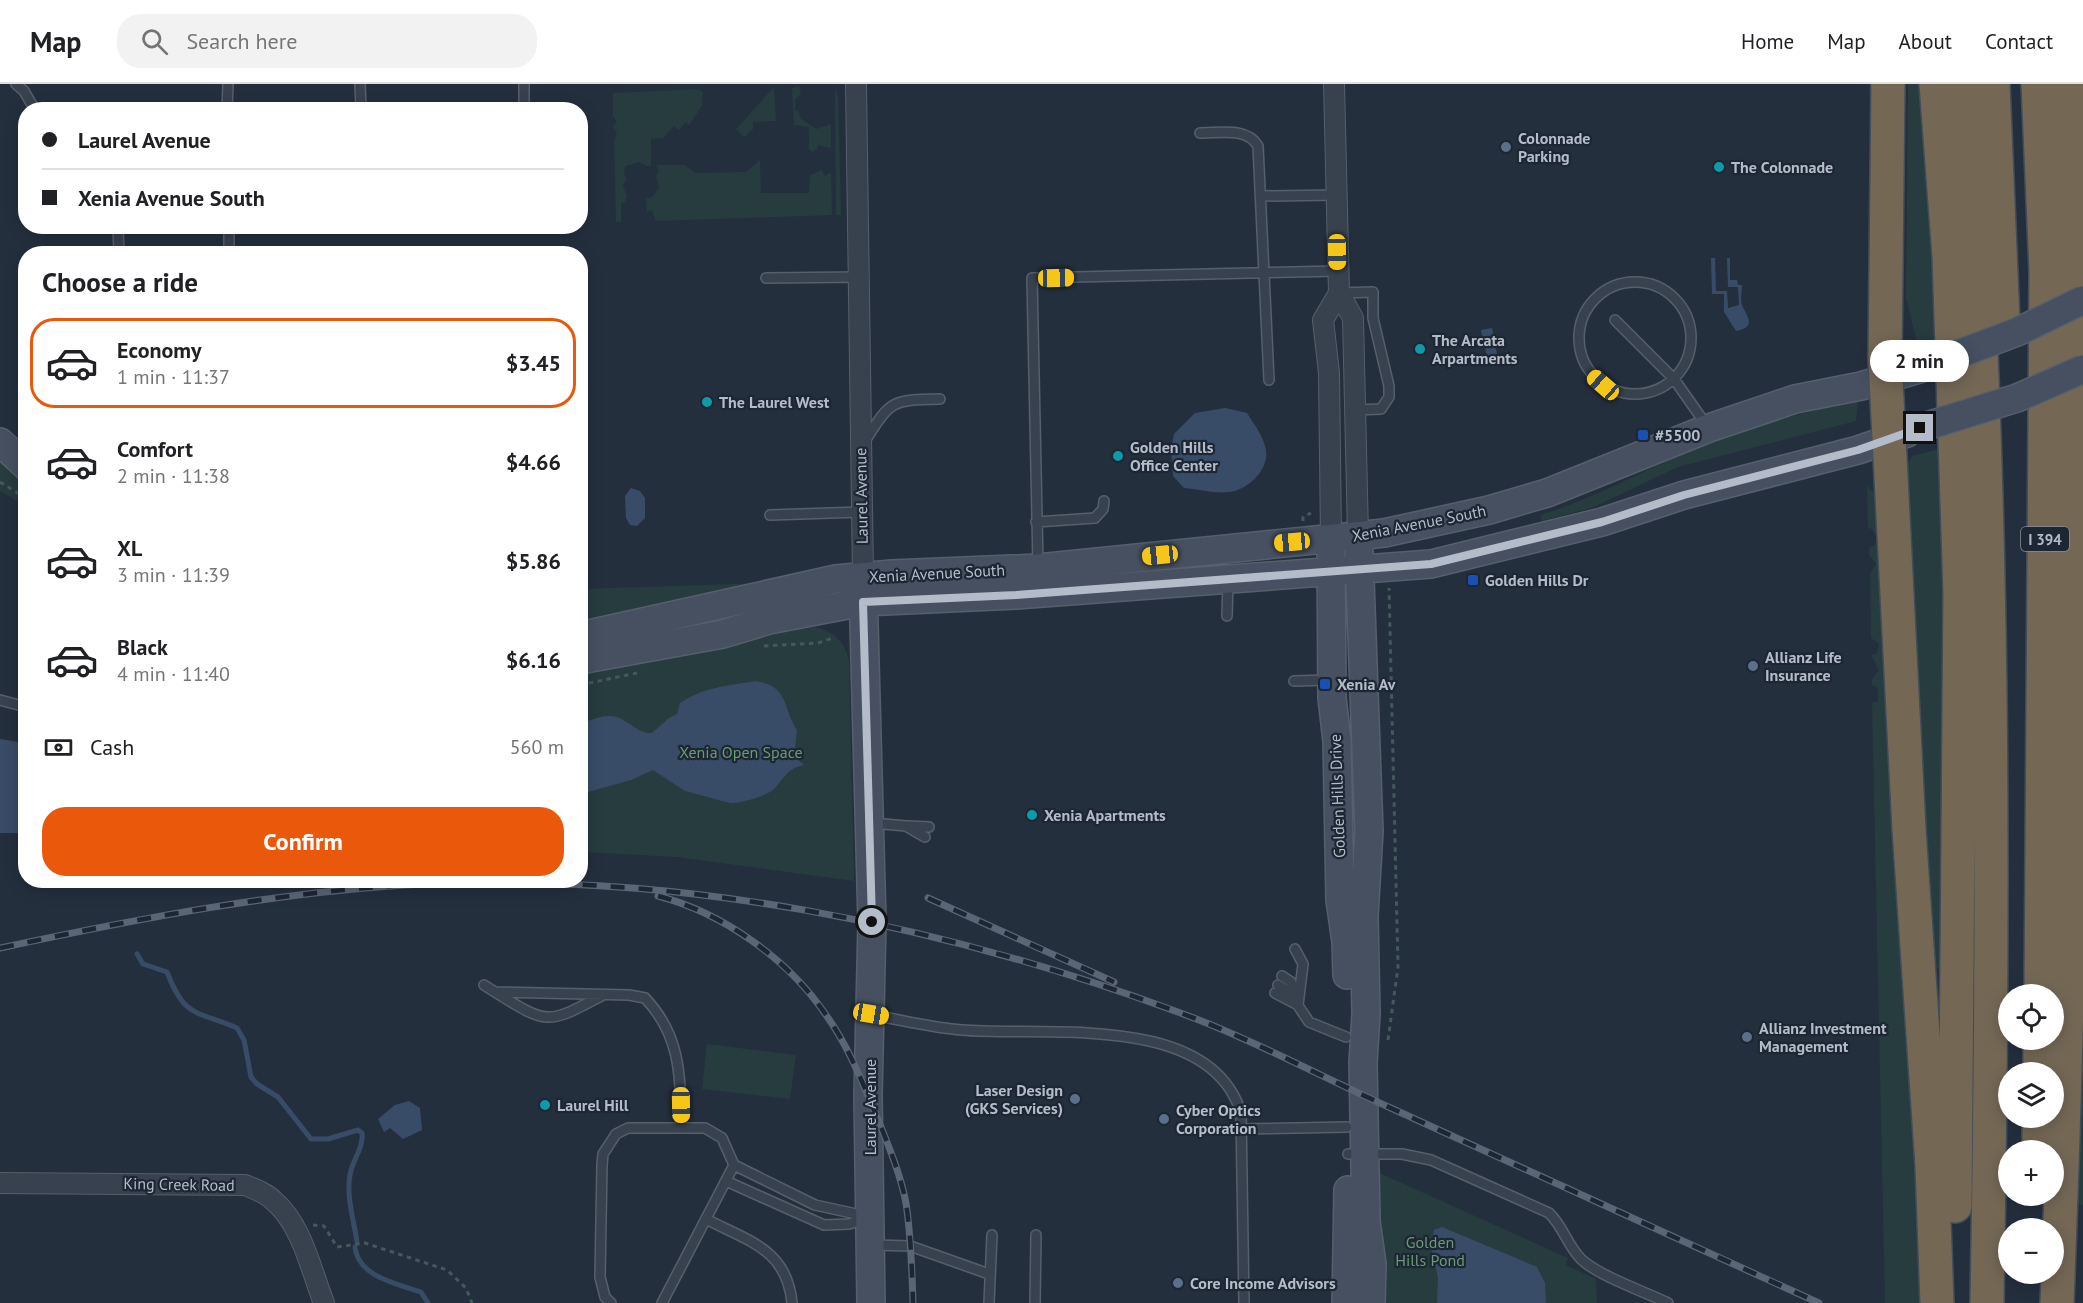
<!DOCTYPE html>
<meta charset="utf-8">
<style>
:root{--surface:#fff;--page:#f2f2f2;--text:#202124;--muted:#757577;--line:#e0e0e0;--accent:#ea580c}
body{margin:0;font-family:"PT Sans",sans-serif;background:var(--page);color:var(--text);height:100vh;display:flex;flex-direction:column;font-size:22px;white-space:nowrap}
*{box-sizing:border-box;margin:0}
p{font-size:20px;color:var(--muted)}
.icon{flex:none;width:33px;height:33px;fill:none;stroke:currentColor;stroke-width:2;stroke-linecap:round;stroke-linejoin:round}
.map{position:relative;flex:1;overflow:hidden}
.details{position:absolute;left:18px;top:162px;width:570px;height:642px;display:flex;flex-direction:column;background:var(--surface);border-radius:24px;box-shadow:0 3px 15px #0003}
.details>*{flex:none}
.guide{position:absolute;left:18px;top:18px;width:570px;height:132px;border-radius:24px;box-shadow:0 3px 15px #0003;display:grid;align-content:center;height:132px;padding:0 24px;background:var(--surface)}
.fabs{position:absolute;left:1998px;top:900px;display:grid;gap:12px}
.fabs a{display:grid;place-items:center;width:66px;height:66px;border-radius:50%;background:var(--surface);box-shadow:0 3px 15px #0003;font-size:30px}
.end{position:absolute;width:27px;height:27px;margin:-14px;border:8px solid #b4bcc9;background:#111;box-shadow:0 0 0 3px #111}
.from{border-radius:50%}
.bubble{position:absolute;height:42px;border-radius:21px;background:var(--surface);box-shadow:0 3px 15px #0003;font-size:20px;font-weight:700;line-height:42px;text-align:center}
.car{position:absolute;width:18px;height:36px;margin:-18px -9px;border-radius:8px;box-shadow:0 0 4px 2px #0007;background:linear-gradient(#f5c518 24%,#345 0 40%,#f5c518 0 76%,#345 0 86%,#f5c518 0)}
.guide b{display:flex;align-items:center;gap:21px;height:57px;font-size:22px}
.guide b+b{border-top:2px solid var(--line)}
.guide i{width:15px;height:15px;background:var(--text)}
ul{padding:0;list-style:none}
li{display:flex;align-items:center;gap:18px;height:90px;margin:0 12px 9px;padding:0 12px;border:3px solid transparent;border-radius:24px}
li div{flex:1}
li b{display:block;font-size:22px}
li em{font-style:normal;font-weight:700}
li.selected{border-color:var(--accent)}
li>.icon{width:54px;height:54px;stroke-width:1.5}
h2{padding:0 24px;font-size:27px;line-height:72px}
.pay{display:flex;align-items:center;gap:15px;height:66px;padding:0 24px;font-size:22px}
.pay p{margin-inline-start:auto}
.cta{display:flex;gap:12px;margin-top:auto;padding:12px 24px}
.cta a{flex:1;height:69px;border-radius:24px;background:var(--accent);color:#fff;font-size:24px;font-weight:700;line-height:69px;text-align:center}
header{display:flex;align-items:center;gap:36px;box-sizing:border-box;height:84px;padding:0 30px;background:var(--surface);border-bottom:2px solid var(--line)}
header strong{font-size:28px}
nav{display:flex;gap:33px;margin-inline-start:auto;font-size:21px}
.search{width:420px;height:54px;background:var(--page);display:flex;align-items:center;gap:15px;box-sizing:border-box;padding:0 21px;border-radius:24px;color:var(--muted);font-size:22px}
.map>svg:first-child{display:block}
.green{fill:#263c3f}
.water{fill:#394c67}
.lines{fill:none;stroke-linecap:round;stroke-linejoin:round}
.stream{stroke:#394c67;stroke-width:5}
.lane-casing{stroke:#565f6c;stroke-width:12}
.street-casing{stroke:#565f6c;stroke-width:22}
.secondary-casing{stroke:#565f6c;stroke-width:30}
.highway-casing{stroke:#434c59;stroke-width:36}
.path{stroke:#44595c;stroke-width:3;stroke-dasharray:4.5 4.5;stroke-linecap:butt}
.lane{stroke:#38414e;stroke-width:9}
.street{stroke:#38414e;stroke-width:20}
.secondary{stroke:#465061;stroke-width:27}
.highway{stroke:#746855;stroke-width:33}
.rail-casing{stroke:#5a6575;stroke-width:7}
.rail{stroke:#1d2633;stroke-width:4.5;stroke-dasharray:14;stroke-linecap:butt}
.secondary-bridge-casing{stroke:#565f6c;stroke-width:30;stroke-linecap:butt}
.secondary-bridge{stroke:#465061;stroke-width:27}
.route{stroke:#b4bcc9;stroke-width:8}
.service-dot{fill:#5c6f8a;stroke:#1d2633;stroke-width:2}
.culture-dot{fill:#0f9aa8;stroke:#1d2633;stroke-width:2}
.transit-dot{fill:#1a4fb4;stroke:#1d2633;stroke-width:2}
.labels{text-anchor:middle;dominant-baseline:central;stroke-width:4.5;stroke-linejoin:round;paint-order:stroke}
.shield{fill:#1d2633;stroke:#878f9c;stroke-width:1.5}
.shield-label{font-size:15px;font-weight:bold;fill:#b4bcc9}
.poi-label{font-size:16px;font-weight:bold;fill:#b4bcc9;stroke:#1d2633;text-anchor:start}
.street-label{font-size:16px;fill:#b4bcc9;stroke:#1d2633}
.park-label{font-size:16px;fill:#6b9a76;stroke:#1d2633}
</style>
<header>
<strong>Map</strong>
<div class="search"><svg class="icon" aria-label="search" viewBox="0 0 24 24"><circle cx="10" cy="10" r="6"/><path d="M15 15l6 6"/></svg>Search here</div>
<nav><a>Home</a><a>Map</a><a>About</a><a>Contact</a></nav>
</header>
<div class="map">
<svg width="2083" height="1219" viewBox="0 0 2083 1219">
<rect width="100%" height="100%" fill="#242f3e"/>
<path class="green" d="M1908,0h16l19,259 -24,8 -13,-53z
M835,1l3,14 3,116h-5z
M799,2l2,8 -6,5v12l3,-1 3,9 15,10 15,-5v24l-13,-3 -1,4 -5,3 -3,-3v-22l-15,-2 -2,-37z
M774,3l2,34 -23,1v7l-9,8 -8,-8z
M697,5l6,3 -1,14 -13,19 -3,-3 -7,8 -5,-4 -11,12 -12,1v27h-5l-6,-4 -15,4 -1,9 3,3 -4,8 4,10 -2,6 -4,1v19h-5l-2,-82 3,-7 -4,-7 4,-4 -4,-6v-23z
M760,76l1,33h48l1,-18 12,-5 3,6 6,-3 1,42 -176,6 -4,-11 -5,1 -1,-12 6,-2 7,-9 -3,-12 3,-5 -3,-6h29l10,8 51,-1z
M1858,316l-2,21 -178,46 -84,40 -52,14 -2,-6c54,-16 100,-43 151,-65 53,-23 111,-37 167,-50z
M1948,363l-3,521 -12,1 -27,-493 1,-12 5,-8z
M0,375l25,26v21l-25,-15z
M1867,401l10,12 53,806h-45l-13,-600 6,-1v-14l-6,-3v-6l7,-9 -8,-15 5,-1 3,-10 -8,-6 -1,-64 6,-10 -7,-9v-7l6,-3 2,-7 -5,-9 -4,-1z
M797,498l-216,48 -1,-41z
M814,543c19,3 31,15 35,34l5,220 -177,-24 -96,-5v-186z
M2083,754v367l-14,-1z
M707,960l89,11 -6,44 -88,-10z
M1375,1087l193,87 -2,7 30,14 1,24h-220z"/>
<path class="water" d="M1711,174h4l1,33h11l1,17 11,-3 -1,-18h-10l-1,-29h3v22h7l1,5h4c0,6 -2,15 0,20 3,9 17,22 -6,26l-12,-19v-18h-12z
M1492,244l5,26 -10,2 -6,-26z
M1225,324l22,5c6,10 15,21 18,33 7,21 -16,44 -36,46 -14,2 -31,-3 -45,-4l-11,-12 -2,-26 3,-16 21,-21z
M631,404l9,3 5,7v20l-8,8 -7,-1 -4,-7 -1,-22z
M755,597c35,5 27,27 42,49l-3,26 10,9c-16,3 -19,12 -29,23 -7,8 -34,15 -45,15l-45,-12 -32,-21 -22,10 -50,14v-71c8,-2 19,-7 28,-7 16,-1 27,18 43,17l17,-15 8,-4 3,-11c24,-16 47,-17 75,-22z
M0,655l25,4v90h-25z
M409,1017l11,7 2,22 -19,9 -13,-11 -6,4 -6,-13 17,-14z
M1442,1143l95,40 8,16 1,20h-109l1,-26 -7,-30 3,-17z"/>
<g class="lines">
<path class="stream" d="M137,870l6,10 24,8c18,47 29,38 70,56l7,12 7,37 6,7 21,13 33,42h17l30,-9 4,3c2,15 -10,27 -12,42 -4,21 4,46 7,67
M355,1163c3,30 43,37 66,45l7,11"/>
<defs>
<path id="lane" d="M16,0l8,7 11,19
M360,0l1,26
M227,26l1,-26
M524,26v-26
M1200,49c20,0 47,-6 58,13l11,234
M1261,112l75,-1
M118,142l1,28
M229,142v28
M766,194l93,-1
M1579 254a56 56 0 1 1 112 0a56 56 0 1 1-112 0Z
M1339,209l34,-1v26l16,68v11l-8,12 -26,1
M1615,236l59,59 33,47
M865,357c26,-41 26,-41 75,-42
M770,431l91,-3
M1036,438l59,-4 8,-9 1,-8
M1038,481l-6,-287 306,-7
M1227,532l1,-34
M1294,597l35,-1
M0,616l26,7
M872,739l34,3 19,11
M908,742l21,1
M1295,865l8,15 -5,41
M1282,892l9,6 4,15
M484,901l11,7
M1278,901l11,7 20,30 37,15
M1275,909l21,11
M603,911c-55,29 -54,31 -108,-3l134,3 16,3c37,39 35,80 36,129
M872,931c30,5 60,13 90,15 80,7 248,-19 279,83l3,190
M1241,1045l106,-2
M1348,1070h54l29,6 118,53c14,13 18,32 32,46 16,16 64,33 87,44
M706,1135c42,22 81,30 86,84
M873,1161l37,1 79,28
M611,1219l-6,-6 -5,-20 2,-112 1,-11 13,-20 12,-6h77l17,10 12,27 81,40 55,12 -21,7 -25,1 -98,-44
M662,1219l72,-138
M989,1219l3,-68
M1035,1219l1,-68"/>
<path id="street" d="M856,0l7,492
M1334,0l5,209 14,25 5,217
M1331,454l-2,-165 -6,-53 16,-27
M0,1099l245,2c10,4 21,8 29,16 28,24 37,69 50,102"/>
<path id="secondary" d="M0,358l26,24
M1331,468l1,146 5,43 3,159 6,42 1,33
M1359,468l10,279 -5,85 2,98 -3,49 3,158 6,43 -1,39
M863,503l9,335 -4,174 3,207
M580,552l256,-57 56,-5 146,-6 346,-35 105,-23 58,-17 162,-65 86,-29 66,-13 58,-17
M580,576l143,-26 46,-14 94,-18 153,-7 415,-31 171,-42 82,-27 174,-45 49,-17
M1346,1219l2,-113"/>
<path id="highway" d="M1888,0l-3,275 24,470 23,337 5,137
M1936,0l13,172 11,337 -5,613
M1966,0c29,406 28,813 21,1219
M1993,0l10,237
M2038,0l8,187 -5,723
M2040,988v-32
M2039,1066v-32
M2057,1219c16,-406 22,-813 14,-1219"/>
</defs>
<use href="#lane" class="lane-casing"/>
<use href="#street" class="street-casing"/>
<use href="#secondary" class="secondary-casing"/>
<use href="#highway" class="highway-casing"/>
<path class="path" d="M0,398l26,16
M1303,437v-4l8,-4
M764,562l54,-3 15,-5
M580,601l57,-12
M1388,956l10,-73 -9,-379
M313,1141l11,1 13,21 28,-4 82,27 19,18 6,15"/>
<use href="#lane" class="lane"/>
<use href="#street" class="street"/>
<use href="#secondary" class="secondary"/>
<use href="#highway" class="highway"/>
<defs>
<path id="rail" d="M658,812c65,17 130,63 168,119 21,29 35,64 49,97 12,30 25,60 31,91 5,33 6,67 7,100
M928,814l186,84
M0,864c141,-30 281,-57 425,-64 255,-11 511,39 750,127 73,26 147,66 218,98 142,65 284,129 426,194"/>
</defs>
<use href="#rail" class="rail-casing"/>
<use href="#rail" class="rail"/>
<defs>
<path id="secondary-bridge" d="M1919,285l98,-37 66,-32
M1920,344l97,-30 66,-29"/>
</defs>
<use href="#secondary-bridge" class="secondary-bridge-casing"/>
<use href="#secondary-bridge" class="secondary-bridge"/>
</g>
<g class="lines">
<path class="route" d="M872,838l-9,-320 153,-7 415,-31 171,-42 82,-27 174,-45 62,-22"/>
</g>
<g class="service-dot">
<circle cx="1506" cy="63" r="6"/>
<circle cx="1753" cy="582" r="6"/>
<circle cx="1747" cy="953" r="6"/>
<circle cx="1075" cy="1015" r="6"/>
<circle cx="1164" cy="1035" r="6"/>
<circle cx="1178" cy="1199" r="6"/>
</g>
<g class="culture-dot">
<circle cx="1719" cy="83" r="6"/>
<circle cx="1420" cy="265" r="6"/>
<circle cx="707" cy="318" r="6"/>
<circle cx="1118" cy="372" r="6"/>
<circle cx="1032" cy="731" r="6"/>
<circle cx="545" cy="1021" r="6"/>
</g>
<g class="transit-dot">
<rect x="1637" y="345" width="12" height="12" rx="3"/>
<rect x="1467" y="490" width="12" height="12" rx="3"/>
<rect x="1319" y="594" width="12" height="12" rx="3"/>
</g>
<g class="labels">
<rect class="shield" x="2021" y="443" width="48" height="24" rx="4.5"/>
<g class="shield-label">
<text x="2045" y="455">I 394</text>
</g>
<g class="poi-label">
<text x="1518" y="54">Colonnade<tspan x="1518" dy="18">Parking</tspan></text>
<text x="1731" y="83">The Colonnade</text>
<text x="1432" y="256">The Arcata<tspan x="1432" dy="18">Arpartments</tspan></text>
<text x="719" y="318">The Laurel West</text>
<text x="1655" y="351">#5500</text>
<text x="1130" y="363">Golden Hills<tspan x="1130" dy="18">Office Center</tspan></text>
<text x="1485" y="496">Golden Hills Dr</text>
<text x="1765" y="573">Allianz Life<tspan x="1765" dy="18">Insurance</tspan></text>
<text x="1337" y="600">Xenia Av</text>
<text x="1044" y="731">Xenia Apartments</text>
<text x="1759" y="944">Allianz Investment<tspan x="1759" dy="18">Management</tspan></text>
<text x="1063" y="1006" text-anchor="end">Laser Design<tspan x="1063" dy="18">(GKS Services)</tspan></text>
<text x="557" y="1021">Laurel Hill</text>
<text x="1176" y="1026">Cyber Optics<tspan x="1176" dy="18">Corporation</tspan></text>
<text x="1190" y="1199">Core Income Advisors</text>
</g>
<g class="street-label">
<text transform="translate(861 412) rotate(-91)">Laurel Avenue</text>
<text transform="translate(1419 439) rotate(-11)">Xenia Avenue South</text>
<text transform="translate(937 489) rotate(-3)">Xenia Avenue South</text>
<text transform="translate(1337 712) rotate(-92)">Golden Hills Drive</text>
<text transform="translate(870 1023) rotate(-90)">Laurel Avenue</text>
<text transform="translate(179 1100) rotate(1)">King Creek Road</text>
</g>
<g class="park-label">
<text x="741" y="668">Xenia Open Space</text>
<text x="1430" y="1158">Golden<tspan x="1430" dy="18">Hills Pond</tspan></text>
</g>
</g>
</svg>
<div class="fabs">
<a><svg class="icon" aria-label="locate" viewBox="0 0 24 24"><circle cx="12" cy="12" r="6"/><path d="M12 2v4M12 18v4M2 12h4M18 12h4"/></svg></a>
<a><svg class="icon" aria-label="layers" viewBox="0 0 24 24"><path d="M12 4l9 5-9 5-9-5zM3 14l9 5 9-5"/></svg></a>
<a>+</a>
<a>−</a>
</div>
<i class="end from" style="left:872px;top:838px"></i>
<i class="end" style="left:1920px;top:344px"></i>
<div class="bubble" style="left:1870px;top:256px;width:99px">2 min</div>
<i class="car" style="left:1337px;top:168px;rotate:179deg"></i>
<i class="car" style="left:1056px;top:194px;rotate:89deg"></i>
<i class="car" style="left:1603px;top:301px;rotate:311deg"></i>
<i class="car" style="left:1292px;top:458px;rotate:265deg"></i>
<i class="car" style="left:1160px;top:471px;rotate:264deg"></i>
<i class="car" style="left:871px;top:930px;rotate:100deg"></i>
<i class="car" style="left:681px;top:1021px;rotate:179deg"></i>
<div class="guide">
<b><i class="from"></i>Laurel Avenue</b>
<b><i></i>Xenia Avenue South</b>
</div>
<section class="details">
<h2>Choose a ride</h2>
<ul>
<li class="selected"><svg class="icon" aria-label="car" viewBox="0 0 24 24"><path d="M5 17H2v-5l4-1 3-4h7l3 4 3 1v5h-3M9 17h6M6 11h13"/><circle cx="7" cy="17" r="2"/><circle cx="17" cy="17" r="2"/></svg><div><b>Economy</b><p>1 min · 11:37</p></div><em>$3.45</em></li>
<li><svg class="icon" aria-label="car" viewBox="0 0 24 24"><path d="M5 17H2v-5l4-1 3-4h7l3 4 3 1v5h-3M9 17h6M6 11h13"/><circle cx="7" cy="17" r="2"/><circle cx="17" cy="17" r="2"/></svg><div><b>Comfort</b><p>2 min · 11:38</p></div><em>$4.66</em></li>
<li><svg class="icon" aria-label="car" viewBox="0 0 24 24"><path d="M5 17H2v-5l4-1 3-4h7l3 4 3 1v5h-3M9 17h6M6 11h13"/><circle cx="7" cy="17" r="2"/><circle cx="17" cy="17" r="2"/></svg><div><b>XL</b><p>3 min · 11:39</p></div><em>$5.86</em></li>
<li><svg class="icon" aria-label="car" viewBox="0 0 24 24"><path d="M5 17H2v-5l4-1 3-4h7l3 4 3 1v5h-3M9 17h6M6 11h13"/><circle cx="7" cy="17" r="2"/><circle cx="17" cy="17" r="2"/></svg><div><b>Black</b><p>4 min · 11:40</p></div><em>$6.16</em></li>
</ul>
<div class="pay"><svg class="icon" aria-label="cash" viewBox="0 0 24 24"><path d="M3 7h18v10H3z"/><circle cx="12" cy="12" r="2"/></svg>Cash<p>560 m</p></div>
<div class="cta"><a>Confirm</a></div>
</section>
</div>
